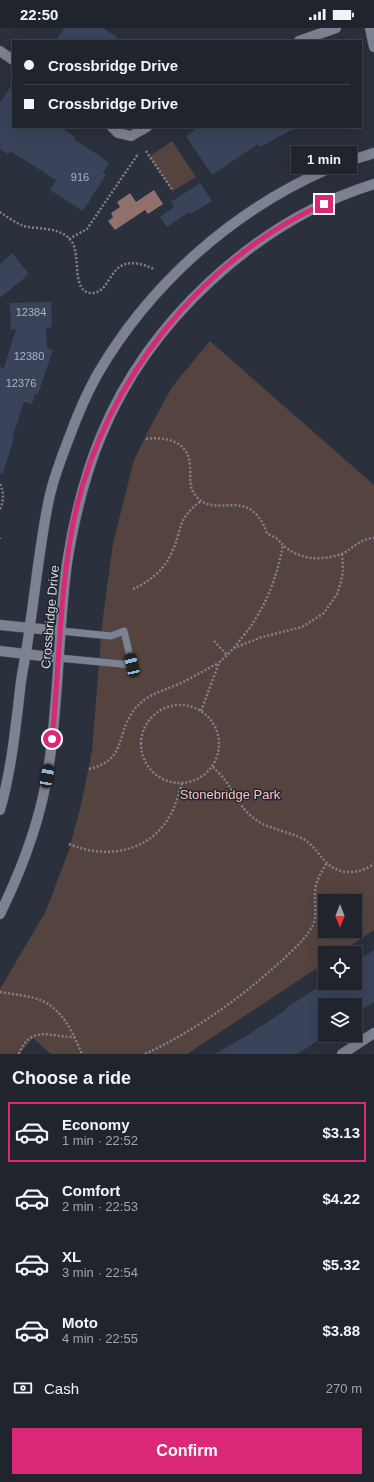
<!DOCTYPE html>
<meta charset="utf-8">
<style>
:root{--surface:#20242d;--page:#282c35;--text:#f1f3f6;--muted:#a2a4aa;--line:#3d4149;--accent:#db2777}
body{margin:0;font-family:Arial,sans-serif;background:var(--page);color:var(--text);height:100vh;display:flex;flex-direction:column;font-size:15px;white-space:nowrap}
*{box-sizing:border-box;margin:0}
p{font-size:13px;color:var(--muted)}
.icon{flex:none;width:22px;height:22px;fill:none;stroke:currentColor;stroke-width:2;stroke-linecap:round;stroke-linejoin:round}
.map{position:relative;height:1026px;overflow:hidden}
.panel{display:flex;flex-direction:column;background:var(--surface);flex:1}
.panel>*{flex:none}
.top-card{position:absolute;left:12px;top:12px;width:350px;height:88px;border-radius:0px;box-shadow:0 4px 16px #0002,0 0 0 1px var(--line);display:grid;align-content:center;height:88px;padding:0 12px;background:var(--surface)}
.needle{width:26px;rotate:180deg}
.fabs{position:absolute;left:318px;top:866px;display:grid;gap:8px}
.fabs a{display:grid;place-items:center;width:44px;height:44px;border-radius:0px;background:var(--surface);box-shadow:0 4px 16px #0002,0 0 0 1px var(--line);font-size:20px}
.end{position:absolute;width:18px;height:18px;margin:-9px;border:5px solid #db2777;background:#fff;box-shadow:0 0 0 2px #fff}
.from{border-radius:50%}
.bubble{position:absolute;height:28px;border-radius:0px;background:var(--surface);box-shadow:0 4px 16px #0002,0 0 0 1px var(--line);font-size:13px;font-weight:800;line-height:28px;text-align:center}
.car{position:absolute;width:12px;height:24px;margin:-12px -6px;border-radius:5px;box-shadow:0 0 3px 1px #0007;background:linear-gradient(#222 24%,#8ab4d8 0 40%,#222 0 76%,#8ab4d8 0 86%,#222 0)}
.top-card b{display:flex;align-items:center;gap:14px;height:38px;font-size:15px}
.top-card b+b{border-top:1px solid var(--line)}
.top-card i{width:10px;height:10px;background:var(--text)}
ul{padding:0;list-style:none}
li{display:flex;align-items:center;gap:12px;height:60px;margin:0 8px 6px;padding:0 4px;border:2px solid transparent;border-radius:0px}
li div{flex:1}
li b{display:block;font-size:15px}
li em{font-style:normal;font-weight:800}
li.active{border-color:var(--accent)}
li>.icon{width:36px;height:36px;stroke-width:1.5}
h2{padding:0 12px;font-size:18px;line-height:48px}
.pay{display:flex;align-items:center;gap:10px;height:44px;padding:0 12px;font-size:15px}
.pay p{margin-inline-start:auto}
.button{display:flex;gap:8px;margin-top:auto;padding:8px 12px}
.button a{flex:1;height:46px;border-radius:0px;background:var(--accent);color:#fff;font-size:16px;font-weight:800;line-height:46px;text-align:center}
.status{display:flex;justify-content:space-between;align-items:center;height:28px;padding:0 20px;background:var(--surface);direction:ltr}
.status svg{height:11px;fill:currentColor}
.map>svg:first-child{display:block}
.green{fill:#554340;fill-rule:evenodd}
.water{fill:#91716c}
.building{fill:#39435a}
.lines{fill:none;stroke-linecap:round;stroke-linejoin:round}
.lane-casing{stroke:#494e58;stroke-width:8}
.street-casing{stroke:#494e58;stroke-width:11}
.secondary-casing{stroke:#494e58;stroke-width:11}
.path{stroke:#7d828c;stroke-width:2.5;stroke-dasharray:2 2;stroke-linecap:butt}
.lane{stroke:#7c8291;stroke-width:7}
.street{stroke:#7c8291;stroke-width:10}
.secondary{stroke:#7c8291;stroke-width:10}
.route{stroke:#db2777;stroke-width:5}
.labels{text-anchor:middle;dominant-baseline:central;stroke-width:3;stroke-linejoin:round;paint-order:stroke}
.number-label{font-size:11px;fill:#adb3be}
.street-label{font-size:13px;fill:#d4d8e0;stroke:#212632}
.park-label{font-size:13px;fill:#ffc3b9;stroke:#212632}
</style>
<div class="status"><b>22:50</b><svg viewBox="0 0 49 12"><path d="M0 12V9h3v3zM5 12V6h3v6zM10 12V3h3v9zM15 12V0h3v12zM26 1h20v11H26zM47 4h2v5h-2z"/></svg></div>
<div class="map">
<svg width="374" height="1026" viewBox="0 0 374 1026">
<rect width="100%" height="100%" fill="#2a303c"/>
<path class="green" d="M172,113l24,36 -23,14 -24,-34z
M210,313l164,144v445l-35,23h-14v10l-138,91h-136l-18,-16 -14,16h-19v-65l46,-78 23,-61 13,-49 10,-50 10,-126 11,-82 21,-83 13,-27 25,-46zM325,873h30v30h-30z"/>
<path class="water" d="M154,162l9,14 -15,10 -3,-4 -30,20 -7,-9 5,-4 -2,-4 9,-6 -3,-5 13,-9 6,9z"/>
<path class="building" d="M64,0h39l20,13h-67z
M13,55v44h47l15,10 -1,2 30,20v1l5,3 -6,10 3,2 -23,36 -33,-21 6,-10 -46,-29 -2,3 -8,-5v-46z
M199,99h98l-37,20 -2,-3 -46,31 -26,-39z
M200,155l12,18 -21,13 -2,-2 -22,15 -7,-10 14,-10 -3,-5z
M12,225l17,21 -29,24v-34z
M51,274l1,25 -6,1 1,20 6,2 -15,44h-3l-3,10 -8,-2 -12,36h2l-11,35h-3v-106l4,1 12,-39 -5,1 -1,-27z
M374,922v52l-19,12v-9h-30v31l-28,18h-82l31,-18 41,-27 -1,-1 39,-25h30v-6l6,-4 -6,-11z"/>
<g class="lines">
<defs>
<path id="lane" d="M59,630l73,7 -8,-34 -13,5 -50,-5"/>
<path id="street" d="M370,0l4,19
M299,13l37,-13
M0,23l13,9
M112,99l6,6 13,3 16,-9
M0,597l61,6
M0,623l59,7
M342,1026l32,-21"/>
<path id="secondary" d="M0,782c12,-42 16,-86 21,-129 3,-19 7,-37 9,-56 6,-41 10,-81 18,-121 4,-23 13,-45 21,-66 8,-22 17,-43 28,-63 53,-91 135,-164 231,-206 14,-7 31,-11 46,-16
M0,886c23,-47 42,-98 49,-150 10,-66 9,-134 18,-201 7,-44 17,-86 34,-127 47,-115 155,-215 273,-252"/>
</defs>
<use href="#lane" class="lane-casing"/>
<use href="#street" class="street-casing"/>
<use href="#secondary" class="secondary-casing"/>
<path class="path" d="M146,123l27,40
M0,184c7,5 16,11 24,14 16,4 37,0 48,16 9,13 -1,50 19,51 24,1 15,-46 63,-24
M69,211l18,-10 51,-75v-1
M146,411c21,-3 44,3 44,28 1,11 -2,20 6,29 15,18 35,3 54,13 6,4 12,12 15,19 1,1 1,4 2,5 2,2 6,3 9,5 3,2 5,5 8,8 8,7 18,11 28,12 9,1 21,-1 30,-4 12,-6 17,-15 32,-16
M0,456c4,9 4,16 0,25
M0,510v1
M133,561c16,-7 31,-19 38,-35 12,-24 5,-35 30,-53
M214,613l13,14
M234,620c7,-10 16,-19 22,-30 14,-22 22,-47 27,-73
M141 716a39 39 0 1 1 78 0a39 39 0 1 1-78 0Z
M201,683l18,-48 15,-15 28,-11 40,-10 22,-14 13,-19 4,-12 2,-11 -1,-18
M213,739c4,4 9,9 12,13 9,12 14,25 25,35 16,15 37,15 55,25 9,6 14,15 21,22 13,14 34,12 48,2
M89,741c37,-9 27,-32 43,-56 11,-18 31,-22 49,-30 13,-6 25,-14 38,-20
M69,816c35,15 78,9 99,-25 7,-11 10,-23 14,-35
M0,964c11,2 23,3 34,6 27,7 38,33 48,56
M19,1026c12,-30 32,-17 56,-17
M145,1026c49,-23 93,-54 134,-91 11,-10 25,-22 33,-36 6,-12 2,-23 3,-36 1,-10 6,-19 12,-28"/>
<use href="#lane" class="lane"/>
<use href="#street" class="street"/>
<use href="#secondary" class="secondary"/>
</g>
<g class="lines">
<path class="route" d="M52,711c8,-76 7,-154 24,-229 30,-129 126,-252 248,-306"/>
</g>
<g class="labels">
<g class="number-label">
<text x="80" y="149">916</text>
<text x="31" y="284">12384</text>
<text x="29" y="328">12380</text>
<text x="21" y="355">12376</text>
</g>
<g class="street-label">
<text transform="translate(50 589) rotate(-85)">Crossbridge Drive</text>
</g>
<g class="park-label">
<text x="230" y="766">Stonebridge Park</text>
</g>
</g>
</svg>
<div class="fabs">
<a><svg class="needle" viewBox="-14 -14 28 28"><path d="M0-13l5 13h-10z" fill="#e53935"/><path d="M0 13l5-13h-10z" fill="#a2a4aa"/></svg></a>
<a><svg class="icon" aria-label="locate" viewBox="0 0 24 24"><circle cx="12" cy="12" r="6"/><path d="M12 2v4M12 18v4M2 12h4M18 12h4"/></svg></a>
<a><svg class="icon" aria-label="layers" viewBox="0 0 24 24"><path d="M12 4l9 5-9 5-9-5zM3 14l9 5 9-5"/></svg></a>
</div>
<i class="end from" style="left:52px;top:711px"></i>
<i class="end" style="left:324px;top:176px"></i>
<div class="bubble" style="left:291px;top:118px;width:66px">1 min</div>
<i class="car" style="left:132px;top:637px;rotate:347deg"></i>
<i class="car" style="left:47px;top:748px;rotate:10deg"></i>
<div class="top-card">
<b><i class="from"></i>Crossbridge Drive</b>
<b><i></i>Crossbridge Drive</b>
</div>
</div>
<section class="panel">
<h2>Choose a ride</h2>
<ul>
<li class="active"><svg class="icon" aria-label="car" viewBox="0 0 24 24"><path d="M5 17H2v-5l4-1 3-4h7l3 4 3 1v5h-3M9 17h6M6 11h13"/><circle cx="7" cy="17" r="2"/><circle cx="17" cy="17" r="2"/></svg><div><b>Economy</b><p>1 min · 22:52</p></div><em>$3.13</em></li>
<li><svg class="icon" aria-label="car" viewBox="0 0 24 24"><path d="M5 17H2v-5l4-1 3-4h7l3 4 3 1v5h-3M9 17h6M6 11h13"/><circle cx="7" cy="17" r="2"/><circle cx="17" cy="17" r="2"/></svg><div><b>Comfort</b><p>2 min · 22:53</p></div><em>$4.22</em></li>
<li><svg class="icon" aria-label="car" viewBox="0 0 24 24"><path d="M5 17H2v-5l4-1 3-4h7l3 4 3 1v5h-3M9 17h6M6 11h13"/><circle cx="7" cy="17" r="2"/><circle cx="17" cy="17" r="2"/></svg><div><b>XL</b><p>3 min · 22:54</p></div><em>$5.32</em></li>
<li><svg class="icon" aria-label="car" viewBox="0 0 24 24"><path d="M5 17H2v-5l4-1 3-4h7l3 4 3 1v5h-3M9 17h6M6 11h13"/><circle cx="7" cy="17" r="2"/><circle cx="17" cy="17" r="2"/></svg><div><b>Moto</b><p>4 min · 22:55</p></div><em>$3.88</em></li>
</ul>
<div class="pay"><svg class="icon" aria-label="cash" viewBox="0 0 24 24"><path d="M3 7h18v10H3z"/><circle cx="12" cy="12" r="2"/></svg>Cash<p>270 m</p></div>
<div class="button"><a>Confirm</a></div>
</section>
